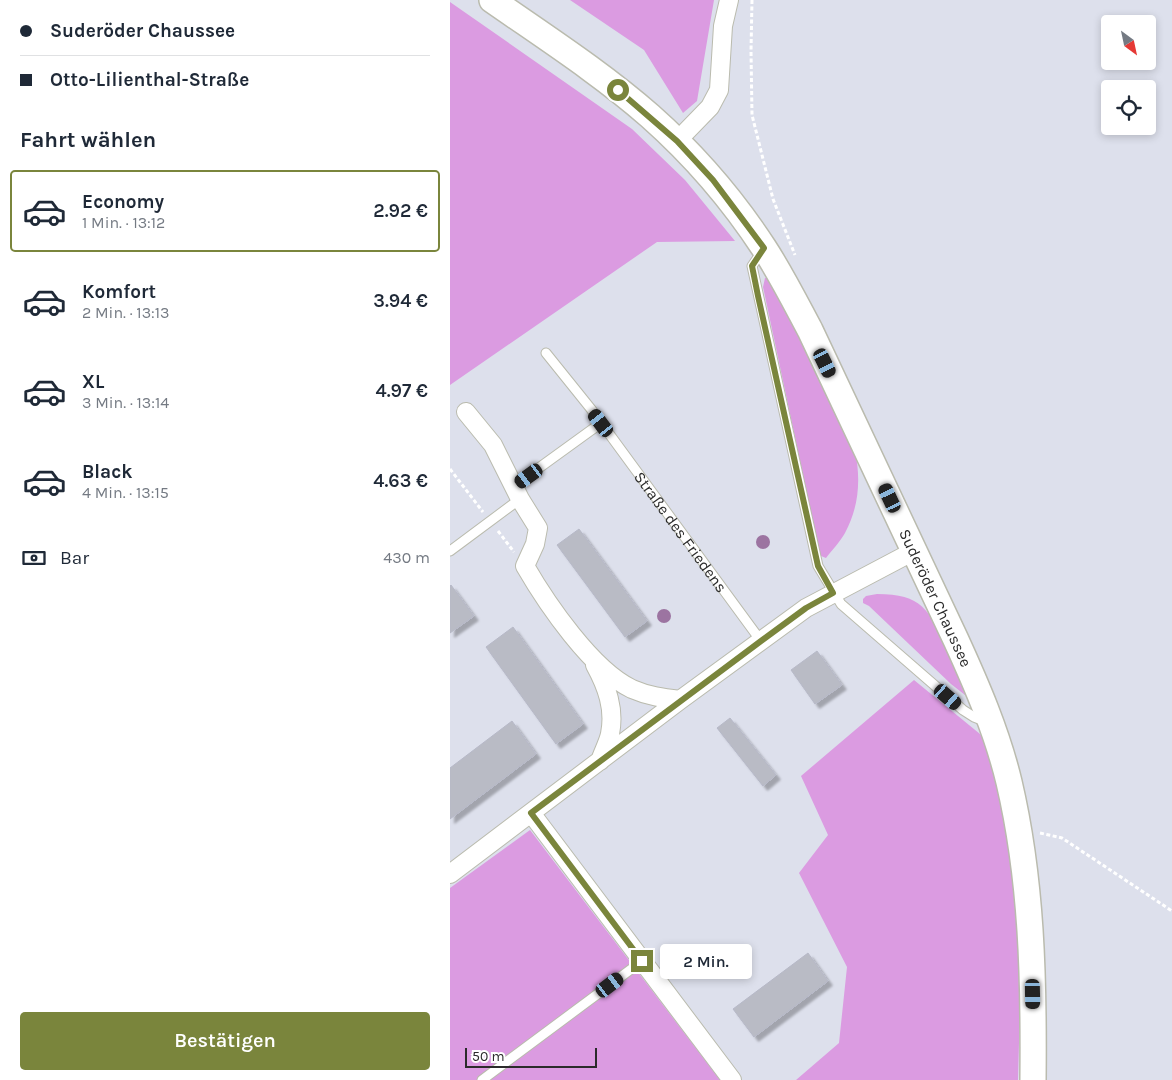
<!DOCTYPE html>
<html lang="de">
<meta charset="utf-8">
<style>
:root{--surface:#fff;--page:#f2f2f3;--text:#1f2937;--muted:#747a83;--line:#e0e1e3;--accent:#7a853c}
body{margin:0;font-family:Karla,sans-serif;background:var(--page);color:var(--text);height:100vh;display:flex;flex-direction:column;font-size:19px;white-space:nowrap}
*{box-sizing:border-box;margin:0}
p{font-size:16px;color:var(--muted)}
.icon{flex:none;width:28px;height:28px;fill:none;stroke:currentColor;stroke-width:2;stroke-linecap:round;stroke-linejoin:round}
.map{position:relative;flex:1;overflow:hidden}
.sheet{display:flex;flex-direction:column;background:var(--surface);width:450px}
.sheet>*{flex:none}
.top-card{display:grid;align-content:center;height:110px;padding:0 20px;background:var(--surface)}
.needle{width:32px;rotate:147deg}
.buttons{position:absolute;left:651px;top:15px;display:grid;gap:10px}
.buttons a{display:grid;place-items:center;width:55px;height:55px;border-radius:5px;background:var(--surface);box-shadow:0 2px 8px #0003;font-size:25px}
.scale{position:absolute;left:15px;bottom:12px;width:132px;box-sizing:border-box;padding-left:5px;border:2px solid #2b2b2b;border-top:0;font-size:14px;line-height:18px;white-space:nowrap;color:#2b2b2b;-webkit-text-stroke:4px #fff;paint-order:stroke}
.end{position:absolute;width:22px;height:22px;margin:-11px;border:6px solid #7a853c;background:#fff;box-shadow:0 0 0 2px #fff}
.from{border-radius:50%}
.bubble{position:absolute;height:35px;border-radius:5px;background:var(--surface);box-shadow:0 2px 8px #0003;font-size:16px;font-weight:600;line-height:35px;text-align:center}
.car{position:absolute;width:15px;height:30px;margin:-15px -8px;border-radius:6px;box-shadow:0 0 4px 1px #0007;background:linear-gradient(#222 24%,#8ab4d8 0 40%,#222 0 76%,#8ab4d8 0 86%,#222 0)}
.top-card b{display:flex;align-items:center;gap:18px;height:48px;font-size:19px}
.top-card b+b{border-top:1px solid var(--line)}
.top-card i{width:12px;height:12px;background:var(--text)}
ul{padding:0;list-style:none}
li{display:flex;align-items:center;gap:15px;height:82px;margin:0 10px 8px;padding:0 10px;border:2px solid transparent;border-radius:5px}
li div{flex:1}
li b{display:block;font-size:19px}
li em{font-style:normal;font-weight:600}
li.active{border-color:var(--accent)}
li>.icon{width:45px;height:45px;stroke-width:1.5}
h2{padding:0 20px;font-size:22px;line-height:60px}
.pay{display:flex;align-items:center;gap:12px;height:55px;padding:0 20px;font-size:19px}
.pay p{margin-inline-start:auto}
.button{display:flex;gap:10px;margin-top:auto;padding:10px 20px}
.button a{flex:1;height:58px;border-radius:5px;background:var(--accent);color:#fff;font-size:20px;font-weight:600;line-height:58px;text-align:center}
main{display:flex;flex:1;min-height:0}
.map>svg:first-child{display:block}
.green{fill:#db9be1}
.building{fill:#b9bbc5;stroke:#b7b9c8;filter:url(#shadow)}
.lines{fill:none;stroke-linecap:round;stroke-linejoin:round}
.lane-casing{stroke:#babbae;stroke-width:11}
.street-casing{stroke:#babbae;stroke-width:20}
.secondary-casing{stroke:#babbae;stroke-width:28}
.path{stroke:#fff;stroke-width:3;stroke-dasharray:4 2.5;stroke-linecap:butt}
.lane{stroke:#fff;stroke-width:9}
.street{stroke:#fff;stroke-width:18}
.secondary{stroke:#fff;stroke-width:25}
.tree{fill:#9c74a1}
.route{stroke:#7a853c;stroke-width:6}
.labels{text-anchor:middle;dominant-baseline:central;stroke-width:4;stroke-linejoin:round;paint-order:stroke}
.street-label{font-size:16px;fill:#2b2b2b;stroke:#fff}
</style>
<main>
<section class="sheet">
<div class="top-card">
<b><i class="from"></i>Suderöder Chaussee</b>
<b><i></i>Otto-Lilienthal-Straße</b>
</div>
<h2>Fahrt wählen</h2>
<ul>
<li class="active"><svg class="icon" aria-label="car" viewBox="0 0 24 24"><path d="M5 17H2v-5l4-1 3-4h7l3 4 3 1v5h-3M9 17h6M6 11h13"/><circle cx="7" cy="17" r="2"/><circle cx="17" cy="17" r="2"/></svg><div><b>Economy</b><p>1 Min. · 13:12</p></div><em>2.92 €</em></li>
<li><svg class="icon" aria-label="car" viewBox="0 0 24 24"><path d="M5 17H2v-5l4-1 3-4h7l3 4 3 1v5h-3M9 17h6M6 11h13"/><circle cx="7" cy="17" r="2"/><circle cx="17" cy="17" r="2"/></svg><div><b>Komfort</b><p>2 Min. · 13:13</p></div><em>3.94 €</em></li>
<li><svg class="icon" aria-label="car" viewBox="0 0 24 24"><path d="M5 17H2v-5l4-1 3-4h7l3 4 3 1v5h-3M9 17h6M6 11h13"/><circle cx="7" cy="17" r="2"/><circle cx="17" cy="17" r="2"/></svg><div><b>XL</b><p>3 Min. · 13:14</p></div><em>4.97 €</em></li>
<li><svg class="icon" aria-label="car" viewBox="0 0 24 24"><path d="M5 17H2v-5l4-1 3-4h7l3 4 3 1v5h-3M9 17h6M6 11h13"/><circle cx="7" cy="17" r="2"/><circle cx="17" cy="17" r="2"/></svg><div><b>Black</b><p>4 Min. · 13:15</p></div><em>4.63 €</em></li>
</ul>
<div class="pay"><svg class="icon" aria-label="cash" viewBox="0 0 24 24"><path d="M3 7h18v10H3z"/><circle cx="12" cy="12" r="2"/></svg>Bar<p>430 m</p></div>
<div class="button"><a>Bestätigen</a></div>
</section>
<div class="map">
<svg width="722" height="1080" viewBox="0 0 722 1080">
<defs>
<filter id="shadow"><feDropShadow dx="4.5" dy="4.5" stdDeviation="1" flood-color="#0004"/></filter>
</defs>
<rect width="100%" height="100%" fill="#dde0ec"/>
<path class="green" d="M120,0h144l-17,101 -14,12 -39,-63z
M0,2l182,127 53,51 50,61 -78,1 -207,143z
M315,278h5l85,173c6,28 4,56 -10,82 -5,9 -13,17 -19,25l-5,-2 -2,-6 -56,-263z
M427,594c45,0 52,16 69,52 7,15 14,31 21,46l-2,3 -14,-11 -82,-78 -6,-3v-4l3,-3z
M464,680l66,54 11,19 20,105 10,112 -3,110h-222l43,-37 8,-76 -48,-94 29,-38 -27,-59z
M80,830l190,250h-270v-192z"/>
<path class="building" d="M129,529l68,92 -22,16 -68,-92z
M1,585l23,31 -24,17v-47z
M63,627l70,97 -27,20 -70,-97z
M367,651l25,34 -27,19 -24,-34z
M280,718l46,57 -13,11 -46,-58z
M62,721l24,33 -86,65v-51z
M358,953l20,28 -74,56 -21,-28z"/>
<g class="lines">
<defs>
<g id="lane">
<path d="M313,250l-11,16 66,300 23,38 122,106 11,7 13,5"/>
<path id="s1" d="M96,353l45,56 170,232"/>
<path d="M64,486l87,-63"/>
<path d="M0,551l70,-52"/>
<path d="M32,1080l160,-119"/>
</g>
<path id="street" d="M227,141l33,-34 9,-17 4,-64 6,-26
M16,412l27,33 27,54 18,29 -3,16 -10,22c22,38 67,104 107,123 16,7 31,9 48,11
M145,665c12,22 20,44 15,69 -2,9 -7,18 -10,27
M81,813l201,267
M0,874l230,-174 126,-92 108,-57"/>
<g id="secondary">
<path id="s2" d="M42,0c53,37 109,73 158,116 44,39 82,83 114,132 17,26 31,54 46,82l146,310c21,46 41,92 53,142 23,98 25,198 24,298"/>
</g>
</defs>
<use href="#lane" class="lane-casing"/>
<use href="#street" class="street-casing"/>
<use href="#secondary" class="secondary-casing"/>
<path class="path" d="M302,0l-1,51 1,64 21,84 22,56
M0,469l33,43
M48,531l16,21
M590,833l22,5 110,73"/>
<use href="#lane" class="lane"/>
<use href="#street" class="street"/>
<use href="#secondary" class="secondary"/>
</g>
<g class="tree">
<circle cx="313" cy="542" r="7"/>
<circle cx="214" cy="616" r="7"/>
</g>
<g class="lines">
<path class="route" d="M168,90l59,51 36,39 51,68 -12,18 6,30 60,270 15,27 -27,15 -45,33 -230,172 111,148"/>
</g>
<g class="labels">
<g class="street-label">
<text stroke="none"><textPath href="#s1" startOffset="224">Straße des Friedens</textPath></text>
<text stroke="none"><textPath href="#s2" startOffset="761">Suderöder Chaussee</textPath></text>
</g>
</g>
</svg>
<div class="buttons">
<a><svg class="needle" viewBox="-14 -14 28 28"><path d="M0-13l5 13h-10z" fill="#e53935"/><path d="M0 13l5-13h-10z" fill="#747a83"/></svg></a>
<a><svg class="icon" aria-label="locate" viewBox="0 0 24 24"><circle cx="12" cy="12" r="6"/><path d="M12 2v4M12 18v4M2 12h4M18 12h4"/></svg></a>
</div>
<div class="scale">50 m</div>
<i class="end from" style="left:168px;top:90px"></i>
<i class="end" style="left:192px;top:961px"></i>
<div class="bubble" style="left:210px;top:944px;width:92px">2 Min.</div>
<i class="car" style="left:375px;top:363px;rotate:154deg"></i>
<i class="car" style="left:151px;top:423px;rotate:323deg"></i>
<i class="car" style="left:79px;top:476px;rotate:234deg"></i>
<i class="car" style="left:440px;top:498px;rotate:335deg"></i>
<i class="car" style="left:498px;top:697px;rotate:131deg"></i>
<i class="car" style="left:160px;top:985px;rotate:53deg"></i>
<i class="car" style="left:583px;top:994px;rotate:179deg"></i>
</div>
</main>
